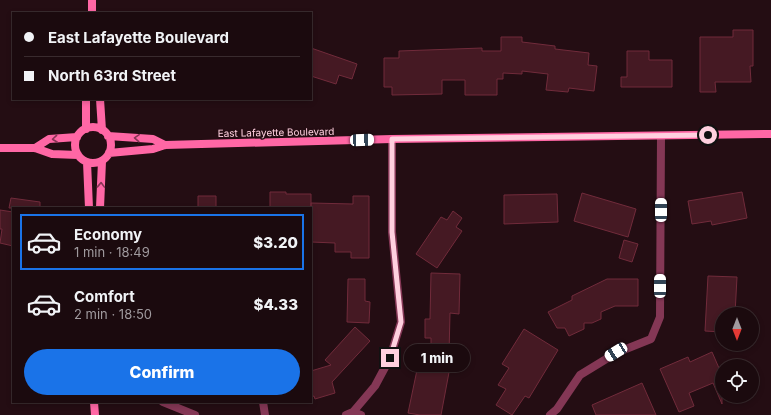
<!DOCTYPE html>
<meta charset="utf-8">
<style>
:root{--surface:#1b0a0e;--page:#241317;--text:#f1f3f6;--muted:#a09a9e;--line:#392b2e;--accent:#1a73e8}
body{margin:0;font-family:Inter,sans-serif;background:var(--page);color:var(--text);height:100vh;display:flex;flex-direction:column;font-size:15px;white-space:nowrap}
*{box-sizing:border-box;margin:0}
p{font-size:13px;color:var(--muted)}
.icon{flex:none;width:22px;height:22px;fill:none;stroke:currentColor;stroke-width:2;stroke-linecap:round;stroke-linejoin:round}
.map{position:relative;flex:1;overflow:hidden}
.side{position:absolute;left:12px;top:207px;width:300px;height:196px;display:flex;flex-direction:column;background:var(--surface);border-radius:0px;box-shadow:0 2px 6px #0003,0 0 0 1px var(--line)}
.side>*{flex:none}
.guide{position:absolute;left:12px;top:12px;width:300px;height:88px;border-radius:0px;box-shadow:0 2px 6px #0003,0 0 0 1px var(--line);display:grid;align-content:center;height:88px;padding:0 12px;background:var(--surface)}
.needle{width:26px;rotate:180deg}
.tools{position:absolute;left:715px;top:307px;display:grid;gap:8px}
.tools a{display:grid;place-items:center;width:44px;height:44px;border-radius:50%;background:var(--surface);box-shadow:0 2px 6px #0003,0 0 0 1px var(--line);font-size:20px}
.end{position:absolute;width:18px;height:18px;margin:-9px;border:5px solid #ffd0df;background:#111;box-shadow:0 0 0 2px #111}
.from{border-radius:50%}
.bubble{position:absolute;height:28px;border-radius:14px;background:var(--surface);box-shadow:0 2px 6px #0003,0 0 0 1px var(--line);font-size:13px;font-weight:800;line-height:28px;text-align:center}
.car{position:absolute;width:12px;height:24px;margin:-12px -6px;border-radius:5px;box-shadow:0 0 3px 1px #0007;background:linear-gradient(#fff 24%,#345 0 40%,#fff 0 76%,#345 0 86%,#fff 0)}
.guide b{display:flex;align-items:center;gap:14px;height:38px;font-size:15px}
.guide b+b{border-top:1px solid var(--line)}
.guide i{width:10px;height:10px;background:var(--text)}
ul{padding:7px 0 0;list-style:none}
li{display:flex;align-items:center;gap:12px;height:56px;margin:0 8px 6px;padding:0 4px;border:2px solid transparent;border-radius:0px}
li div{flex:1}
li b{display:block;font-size:15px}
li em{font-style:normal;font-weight:800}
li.active{border-color:var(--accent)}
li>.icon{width:36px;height:36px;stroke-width:1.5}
.cta{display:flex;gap:8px;margin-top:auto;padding:8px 12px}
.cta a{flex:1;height:46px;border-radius:24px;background:var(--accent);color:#fff;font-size:16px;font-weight:800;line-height:46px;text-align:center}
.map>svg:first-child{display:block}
.building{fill:#451923;stroke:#712b3b}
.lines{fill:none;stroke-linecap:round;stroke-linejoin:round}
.street{stroke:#843755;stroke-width:8}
.secondary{stroke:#ff67a5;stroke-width:8}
.oneway{stroke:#873555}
.route{stroke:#ffd0df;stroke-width:5}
.labels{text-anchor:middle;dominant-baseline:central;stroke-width:3;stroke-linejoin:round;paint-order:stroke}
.street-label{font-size:10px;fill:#ffd0df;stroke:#240d13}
</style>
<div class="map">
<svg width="771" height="415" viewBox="0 0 771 415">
<rect width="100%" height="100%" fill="#240d13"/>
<path class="building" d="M733,30h20v36h-3l1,16h-36l1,10h-16v-55h33z
M501,37h21v5l33,4v3l34,4 -1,12 9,1 -3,25 -25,-3 -1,4 -22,-2 2,-16 -26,-3v3l-19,-1v6h-6v16h-32v-15h-23v14l-50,1v-8h-8v-29h15v-7l83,-3v3h19z
M311,48l46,16 -5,15 -13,-4 -3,9 -25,-8z
M627,51h22v9h23v27h-51v-10h6z
M270,192h16v2h25v14h-41z
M742,192l5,26 -35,7 -1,-4 -19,3 -4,-23z
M582,193l54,16 -8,28 -54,-16z
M557,194l1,28 -54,2v-29z
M198,196h18v12h-18z
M353,196h16v62h-18v-6h-16v-9l-24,-1v-39l42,1z
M11,198l29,4v6h-31z
M0,210l13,2v34l-13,-3 2,-14h-2z
M453,211l9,7 -6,9 6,4 -25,37 -21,-14 25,-37 6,3z
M624,240l14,4 -6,18 -13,-4z
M431,273l29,1 -1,40 -9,-1 -1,41 6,1v12h-5l-9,48h-21l-12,-2 9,-43 14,2v-34h-6v-19h5z
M708,276l29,1 -2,37h-13v18l-17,-1z
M348,279h17v22l5,1 -1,21 -22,-1z
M607,279h31v27h-23l-14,6v7l-9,4h-8v6l-15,7 -4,-8h-8l-9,-16 24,-12v-4z
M355,327l15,14 -38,41 3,11 -20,6 -1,-3 -3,1v-26l20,-6 -6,-5z
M524,329l34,21 -29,48 -4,-2 -13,19 -16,-10 10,-16 -8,-4 11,-17 -7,-4z
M712,352l10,23v29l-9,-21 -24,10 5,13 -15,6 -19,-43 28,-12 2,5z
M642,383l14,32h-60l-4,-10z"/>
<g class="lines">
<path class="street" d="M163,402l32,13
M263,402l2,13
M353,412l22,-26 15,-28 11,-36 -9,-90v-93
M346,415l7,-3 8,3
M550,415l7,-6 23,-34 36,-22 35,-14 9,-22 1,-181"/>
<path class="secondary" d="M92,0v13
M100,99l2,31
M75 145a18 18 0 1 1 36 0a18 18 0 1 1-36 0Z
M86,129v-30
M108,136l45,3 12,6
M0,148h35l17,6 26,1
M35,148l14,-9 28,-2
M109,153l44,-4 12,-4 227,-6 379,-5
M87,162l2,46
M100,208l2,-47
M94,402l1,13"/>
</g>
<defs><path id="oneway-chevron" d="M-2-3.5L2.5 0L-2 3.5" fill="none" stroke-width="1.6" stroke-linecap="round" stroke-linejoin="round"/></defs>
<g class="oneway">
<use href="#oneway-chevron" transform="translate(137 138) rotate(-176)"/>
<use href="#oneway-chevron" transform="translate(55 139) rotate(174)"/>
<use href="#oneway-chevron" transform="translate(101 185) rotate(-88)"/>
</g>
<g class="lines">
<path class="route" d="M390,358l11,-36 -9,-90v-93l316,-4"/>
</g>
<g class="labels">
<g class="street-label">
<text transform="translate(276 132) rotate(-1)">East Lafayette Boulevard</text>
</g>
</g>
</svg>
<div class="tools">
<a><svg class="needle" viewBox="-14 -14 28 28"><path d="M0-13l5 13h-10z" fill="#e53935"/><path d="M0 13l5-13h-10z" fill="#a09a9e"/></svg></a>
<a><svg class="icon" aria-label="locate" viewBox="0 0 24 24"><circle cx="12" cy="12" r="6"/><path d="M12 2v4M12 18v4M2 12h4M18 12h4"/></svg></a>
</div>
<i class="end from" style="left:708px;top:135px"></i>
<i class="end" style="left:390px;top:358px"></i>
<div class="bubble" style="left:404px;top:344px;width:66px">1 min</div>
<i class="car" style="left:362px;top:140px;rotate:88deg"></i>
<i class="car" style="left:661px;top:210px;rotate:0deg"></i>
<i class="car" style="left:660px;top:286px;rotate:0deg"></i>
<i class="car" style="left:616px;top:352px;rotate:238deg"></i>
<div class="guide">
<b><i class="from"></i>East Lafayette Boulevard</b>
<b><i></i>North 63rd Street</b>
</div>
<section class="side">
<ul>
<li class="active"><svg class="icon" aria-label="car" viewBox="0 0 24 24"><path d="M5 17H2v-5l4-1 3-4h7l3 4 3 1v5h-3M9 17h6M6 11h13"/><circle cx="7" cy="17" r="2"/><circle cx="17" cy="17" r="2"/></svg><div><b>Economy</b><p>1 min · 18:49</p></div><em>$3.20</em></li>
<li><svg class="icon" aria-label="car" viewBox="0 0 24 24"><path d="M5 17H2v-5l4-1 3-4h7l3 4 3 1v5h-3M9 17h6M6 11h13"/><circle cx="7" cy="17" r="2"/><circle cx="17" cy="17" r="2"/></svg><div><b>Comfort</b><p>2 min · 18:50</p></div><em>$4.33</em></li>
</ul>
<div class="cta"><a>Confirm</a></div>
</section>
</div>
